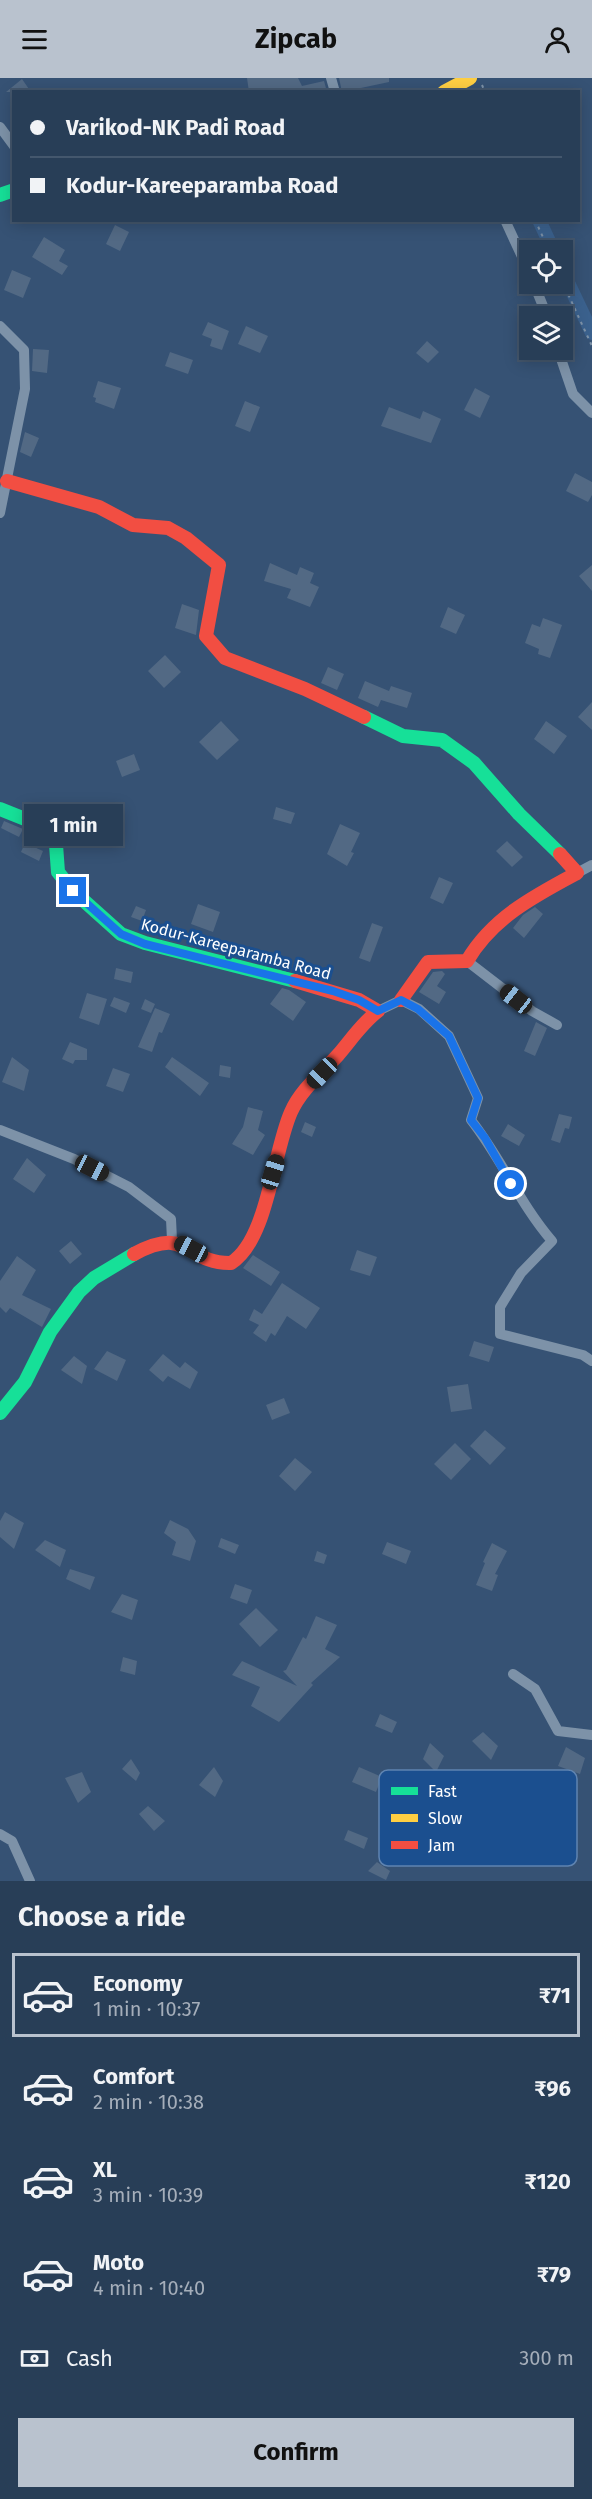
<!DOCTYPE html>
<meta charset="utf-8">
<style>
:root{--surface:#283e57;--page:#344961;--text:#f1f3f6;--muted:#a5aeba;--line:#44576d;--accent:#b9c2ce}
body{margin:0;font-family:"Fira Sans",sans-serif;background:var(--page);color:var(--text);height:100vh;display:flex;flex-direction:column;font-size:22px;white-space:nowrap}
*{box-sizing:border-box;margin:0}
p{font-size:20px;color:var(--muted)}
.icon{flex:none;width:33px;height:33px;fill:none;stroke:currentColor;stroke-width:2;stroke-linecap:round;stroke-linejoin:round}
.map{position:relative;height:1803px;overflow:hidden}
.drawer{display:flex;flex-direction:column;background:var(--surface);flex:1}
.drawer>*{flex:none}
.top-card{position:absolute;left:12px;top:12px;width:568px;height:132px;border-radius:0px;box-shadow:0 3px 15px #0003,0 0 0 2px var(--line);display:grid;align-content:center;height:132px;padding:0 18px;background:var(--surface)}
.controls{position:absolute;left:519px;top:162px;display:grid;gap:12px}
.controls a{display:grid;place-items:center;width:54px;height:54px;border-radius:0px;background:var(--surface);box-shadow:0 3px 15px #0003,0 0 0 2px var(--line);font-size:30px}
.end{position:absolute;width:27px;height:27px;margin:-14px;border:8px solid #1a73e8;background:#fff;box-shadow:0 0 0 3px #fff}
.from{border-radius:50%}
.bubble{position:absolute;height:42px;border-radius:0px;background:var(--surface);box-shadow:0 3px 15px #0003,0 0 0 2px var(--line);font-size:20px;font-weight:700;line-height:42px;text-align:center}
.car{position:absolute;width:18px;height:36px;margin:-18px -9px;border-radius:8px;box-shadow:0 0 4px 2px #0007;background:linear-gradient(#222 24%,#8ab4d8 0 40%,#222 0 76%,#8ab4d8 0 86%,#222 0)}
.top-card b{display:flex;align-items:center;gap:21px;height:57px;font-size:22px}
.top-card b+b{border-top:2px solid var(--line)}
.top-card i{width:15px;height:15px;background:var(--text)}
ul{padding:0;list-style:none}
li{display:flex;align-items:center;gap:18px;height:84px;margin:0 12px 9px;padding:0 6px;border:3px solid transparent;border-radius:0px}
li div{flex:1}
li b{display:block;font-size:22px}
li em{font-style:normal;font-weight:700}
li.on{border-color:var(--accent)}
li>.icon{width:54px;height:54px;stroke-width:1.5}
h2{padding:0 18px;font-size:27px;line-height:72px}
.pay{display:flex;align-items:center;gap:15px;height:66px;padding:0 18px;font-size:22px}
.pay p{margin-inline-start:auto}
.primary-button{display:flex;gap:12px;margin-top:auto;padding:12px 18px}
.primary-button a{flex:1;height:69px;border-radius:0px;background:var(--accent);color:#111;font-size:24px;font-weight:700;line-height:69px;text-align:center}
header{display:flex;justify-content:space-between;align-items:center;height:78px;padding:0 18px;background:var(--accent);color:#111;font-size:27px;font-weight:700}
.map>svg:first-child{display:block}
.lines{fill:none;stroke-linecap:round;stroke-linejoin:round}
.canal{stroke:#3b618d;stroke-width:14}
.building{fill:#526984}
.path{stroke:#7d92a8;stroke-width:2;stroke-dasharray:3 4.5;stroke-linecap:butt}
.street{stroke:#7d92a8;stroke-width:10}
.fast{stroke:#16e098;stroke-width:14}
.slow{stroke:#ffcf43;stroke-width:14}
.jam{stroke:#f24e42;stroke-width:14}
.route{stroke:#1a73e8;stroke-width:8}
.labels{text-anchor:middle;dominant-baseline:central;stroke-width:6;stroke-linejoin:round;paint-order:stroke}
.street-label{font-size:16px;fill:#fff;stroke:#1b4f8f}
.key{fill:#1b4f8f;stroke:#5f84b1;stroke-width:1.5}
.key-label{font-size:16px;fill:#fff}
</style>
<header><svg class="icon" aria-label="menu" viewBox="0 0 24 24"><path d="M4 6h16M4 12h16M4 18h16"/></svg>Zipcab<svg class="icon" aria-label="person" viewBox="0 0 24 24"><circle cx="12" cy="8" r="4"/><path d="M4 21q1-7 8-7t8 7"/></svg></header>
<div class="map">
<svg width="592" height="1803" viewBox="0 0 592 1803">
<rect width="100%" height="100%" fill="#365274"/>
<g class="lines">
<path class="canal" d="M539,142l14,30
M562,192l30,63"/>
</g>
<path class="building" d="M247,0h51l4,8 22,-5 3,11h-78z
M339,0h50v4l-47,10z
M22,1l9,13h-25z
M115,147l14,7 -9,19 -14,-7z
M44,159l21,13 -6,11 9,5 -6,9 -30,-18z
M12,192l19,8 -8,20 -19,-8z
M208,244l21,9 -7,19 -12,-4 2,-7 -10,-4z
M246,248l22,10 -8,17 -22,-9z
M427,263l12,11 -11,11 -12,-10z
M33,271l16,1 -2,23 -15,-2z
M170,274l23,8 -5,14 -23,-8z
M98,303l23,7 -7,21 -19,-7 1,-4 -3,-1z
M475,310l15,8 -10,22 -16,-8z
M245,323l15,6 -10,25 -15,-6z
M389,329l31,12 3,-8 18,8 -10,24 -50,-17z
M25,354l14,6 -8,19 -11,-5z
M575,395l17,9v13l-4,7 -22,-11z
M270,485l27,12 3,-8 14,6 -4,10 9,4 -9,20 -23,-9 4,-9 -27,-8z
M592,487v26l-13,-15z
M182,526l17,6 -3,25 -21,-7z
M448,529l17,8 -9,19 -16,-7z
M543,540l19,7 -12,33 -12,-4 1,-5 -14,-6 7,-19 8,3z
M165,577l16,17 -17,16 -16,-17z
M328,589l16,7 -7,16 -16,-7z
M365,603l24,10 2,-5 21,7 -5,15 -26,-8 -3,7 -20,-9z
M592,624v28l-14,-13z
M221,643l18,19 -22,20 -18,-18z
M546,643l21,15 -13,18 -20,-15z
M134,676l6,16 -18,7 -6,-16z
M276,729l19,6 -4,11 -18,-5z
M4,743l19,8 -4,8 -18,-9z
M340,746l20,9 -9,19 3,1 -7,13 -20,-12z
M507,763l16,16 -11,10 -16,-16z
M25,765l18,8 -4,10 -18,-9z
M439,799l14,6 -10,21 -13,-6z
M198,826l22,8 -7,20 -22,-8z
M136,828l10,4 -4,11 -11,-4z
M535,829l8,7 -19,24 -11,-10 10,-13z
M372,845l11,4 -13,35 -11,-4z
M116,890l17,4 -2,11 -17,-4z
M442,893l3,3 -8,12 9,6 -7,12 -20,-12 14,-20z
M282,910l7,2 17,12 -13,19 -23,-17z
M87,915l20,6 -8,26 -20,-7z
M114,919l16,6 -4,10 -16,-7z
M145,921l10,5 -4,9 -10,-4z
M155,930l15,6 -8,19 -3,-1 -7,20 -14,-5z
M536,944l11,6 -12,28 -11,-5z
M70,964l17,7v11h-12l-2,4 -11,-5z
M12,979l17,13 -5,21 -22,-9z
M172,979l37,26 -9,13 -35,-29z
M220,987l11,2 -1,11 -11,-2z
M113,990l17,6 -7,18 -17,-6z
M248,1029l15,4 -5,19 7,5 -12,20 -21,-11 11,-17z
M559,1036l13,3 -3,12 -4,-1 -5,15 -9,-3z
M305,1044l11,5 -4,10 -11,-5z
M508,1046l17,11 -6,11 -18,-10z
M27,1080l19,17 -12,18 -21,-14z
M71,1163l11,13 -12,10 -11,-13z
M357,1172l20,7 -7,19 -20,-6z
M253,1177l27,17 -9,14 -28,-18z
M17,1178l19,14 -14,25 29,14 -9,18 -32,-19 -4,5 -6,-6v-26z
M282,1205l38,25 -14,21 -19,-13 -12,20 -4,-3 -5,9 -13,-9 6,-8 -10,-5 5,-11 8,5z
M474,1263l20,6 -5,15 -20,-6z
M107,1273l19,9 -9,21 -23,-12z
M163,1276l17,14 5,-6 13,10 -8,17 -22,-13 -5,6 -14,-12z
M74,1278l13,10 -5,18 -21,-14z
M468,1306l4,25 -21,3 -4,-25z
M284,1320l6,15 -18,7 -6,-15z
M485,1352l21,18 -16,17 -20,-19z
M455,1365l16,16 -20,21 -17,-16z
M295,1380l17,14 -17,19 -16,-15z
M5,1434l19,11 -10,26 -14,-12v-16z
M170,1442l18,9 8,12 -6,20 -18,-6 4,-13 -12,-9z
M221,1460l18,7 -4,9 -17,-7z
M45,1462l21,10 -6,17 -25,-17z
M387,1464l24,9 -5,13 -24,-10z
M492,1465l15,8 -12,23 3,1 -6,16 -16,-6 9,-22 -2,-1z
M317,1473l10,4 -3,9 -10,-3z
M70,1491l25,8 -5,13 -24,-11z
M235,1506l17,6 -5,14 -17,-6z
M122,1516l16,6 -6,20 -21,-8z
M256,1530l22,22 -18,17 -21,-23z
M316,1538l21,9 -12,24 15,8 -29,26 2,2 -34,37 -28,-16 9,-19 -28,-12 10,-14 55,25 -14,-15 3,-1 17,-33 3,2z
M123,1579l14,4 -2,14 -15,-4z
M380,1636l17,8 -5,11 -17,-7z
M483,1654l15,14 -7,14 -19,-19z
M430,1665l14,13 -8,16 -13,-13z
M566,1669l19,11 -5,16 -22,-8z
M131,1681l9,14 -4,8 -14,-12z
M214,1689l9,14 -8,16 -16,-12z
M359,1689l23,10 -6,15 -24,-10z
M82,1694l9,20 -13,11 -13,-25z
M148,1728l17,15 -11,10 -15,-17z
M348,1752l20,8 -4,11 -20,-9z
M377,1784l13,9 -4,9 -18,-9z"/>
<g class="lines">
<path class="path" d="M482,7l3,7
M535,142l14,30
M562,203l30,65"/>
<path class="street" d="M331,0l4,14
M0,49l14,19
M505,142l25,54
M534,206l13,32
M0,248l24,24 1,39 -25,124
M558,272l15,44 19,19
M577,795l15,-8
M467,883l65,50 25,14
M378,933l23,-11 18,9 30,27 29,62 -7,22c30,38 49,84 81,121l-31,32 -21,34v27l83,21 9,6
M0,1052l74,29 55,28 42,32 1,21
M513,1596l22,15 23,42 34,4
M0,1756l12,7 18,40"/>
<path class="fast" d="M0,117l14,-5
M364,639l39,19 39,4 32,23 45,51 41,40
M0,731l55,22 3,41 15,19 48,43 24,9 150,38
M0,1335l25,-31 25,-50 29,-40 15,-14 40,-24"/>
<path class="slow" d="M444,14l26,-14"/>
<path class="jam" d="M7,403l92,26 34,18 35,3 18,10 33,27 -13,71 19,22 80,31 59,28
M401,922l27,-38 39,-1c25,-43 67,-65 110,-88l-17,-19
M134,1176c56,-30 51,10 97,9 37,-23 42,-111 60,-151 10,-23 31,-39 47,-57 13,-15 24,-32 40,-44l-19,-11 -64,-19"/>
</g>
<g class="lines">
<path class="route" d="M73,813l48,43 24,10 188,47 26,9 19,11 23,-11 17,9 31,27 29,62 -7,22 14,18 26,46"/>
</g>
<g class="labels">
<g class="street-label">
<text transform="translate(236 871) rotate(15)">Kodur-Kareeparamba Road</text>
</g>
</g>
<rect x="379" y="1692" width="198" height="96" rx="9" class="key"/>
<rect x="391" y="1709" width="27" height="8" fill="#16e098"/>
<rect x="391" y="1736" width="27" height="8" fill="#ffcf43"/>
<rect x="391" y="1763" width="27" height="8" fill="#f24e42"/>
<g class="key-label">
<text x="428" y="1719">Fast</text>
<text x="428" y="1746">Slow</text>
<text x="428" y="1773">Jam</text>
</g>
</svg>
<div class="controls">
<a><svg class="icon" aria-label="locate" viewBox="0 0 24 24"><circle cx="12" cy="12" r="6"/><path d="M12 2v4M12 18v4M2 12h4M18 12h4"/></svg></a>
<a><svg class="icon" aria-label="layers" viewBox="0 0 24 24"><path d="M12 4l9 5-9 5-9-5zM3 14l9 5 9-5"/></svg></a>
</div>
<i class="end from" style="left:511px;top:1106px"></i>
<i class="end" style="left:73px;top:813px"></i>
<div class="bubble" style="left:24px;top:726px;width:99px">1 min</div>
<i class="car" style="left:516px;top:921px;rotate:308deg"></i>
<i class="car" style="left:322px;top:995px;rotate:224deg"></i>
<i class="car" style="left:92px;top:1090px;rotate:117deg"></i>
<i class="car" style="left:273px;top:1094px;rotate:17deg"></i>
<i class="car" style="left:191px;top:1171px;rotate:298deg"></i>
<div class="top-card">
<b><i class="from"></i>Varikod-NK Padi Road</b>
<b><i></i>Kodur-Kareeparamba Road</b>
</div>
</div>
<section class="drawer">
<h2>Choose a ride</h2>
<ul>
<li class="on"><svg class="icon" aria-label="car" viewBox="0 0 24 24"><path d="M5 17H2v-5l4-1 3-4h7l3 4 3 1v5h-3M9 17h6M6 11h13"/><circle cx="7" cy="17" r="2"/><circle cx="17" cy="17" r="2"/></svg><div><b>Economy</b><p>1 min · 10:37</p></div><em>₹71</em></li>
<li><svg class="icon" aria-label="car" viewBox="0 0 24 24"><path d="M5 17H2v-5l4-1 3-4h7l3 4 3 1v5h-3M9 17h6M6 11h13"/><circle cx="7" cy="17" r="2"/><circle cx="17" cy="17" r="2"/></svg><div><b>Comfort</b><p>2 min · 10:38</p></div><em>₹96</em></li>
<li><svg class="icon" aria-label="car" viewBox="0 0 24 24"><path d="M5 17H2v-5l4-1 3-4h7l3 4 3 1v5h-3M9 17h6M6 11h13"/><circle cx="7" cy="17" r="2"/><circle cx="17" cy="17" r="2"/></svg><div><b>XL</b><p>3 min · 10:39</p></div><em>₹120</em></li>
<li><svg class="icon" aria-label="car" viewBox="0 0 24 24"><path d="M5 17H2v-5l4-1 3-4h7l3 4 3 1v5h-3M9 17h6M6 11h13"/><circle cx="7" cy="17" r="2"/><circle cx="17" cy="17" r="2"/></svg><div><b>Moto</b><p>4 min · 10:40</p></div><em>₹79</em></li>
</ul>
<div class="pay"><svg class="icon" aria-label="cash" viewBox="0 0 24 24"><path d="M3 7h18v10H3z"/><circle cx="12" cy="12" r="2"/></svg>Cash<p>300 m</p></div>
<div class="primary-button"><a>Confirm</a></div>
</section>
